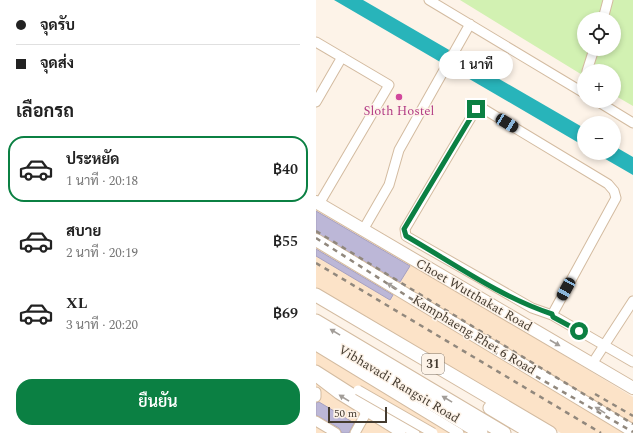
<!DOCTYPE html>
<html lang="th">
<meta charset="utf-8">
<style>
:root{--surface:#fff;--page:#f6f6f6;--text:#222;--muted:#767676;--line:#e0e0e0;--accent:#0b8043}
body{margin:0;font-family:Spectral,Sarabun,serif;background:var(--page);color:var(--text);height:100vh;display:flex;flex-direction:column;font-size:15px;white-space:nowrap}
*{box-sizing:border-box;margin:0}
p{font-size:13px;color:var(--muted)}
.icon{flex:none;width:22px;height:22px;fill:none;stroke:currentColor;stroke-width:2;stroke-linecap:round;stroke-linejoin:round}
.map{position:relative;flex:1;overflow:hidden}
.sheet{display:flex;flex-direction:column;background:var(--surface);width:316px}
.sheet>*{flex:none}
.guide{display:grid;align-content:center;height:88px;padding:0 16px;background:var(--surface)}
.controls{position:absolute;left:261px;top:12px;display:grid;gap:8px}
.controls a{display:grid;place-items:center;width:44px;height:44px;border-radius:50%;background:var(--surface);box-shadow:0 2px 6px #0003;font-size:20px}
.scale{position:absolute;left:12px;bottom:10px;width:59px;box-sizing:border-box;padding-left:4px;border:2px solid #443b30;border-top:0;font-size:11px;line-height:14px;white-space:nowrap;color:#443b30;-webkit-text-stroke:3px #fdf3e8;paint-order:stroke}
.end{position:absolute;width:18px;height:18px;margin:-9px;border:5px solid #0b8043;background:#fff;box-shadow:0 0 0 2px #fff}
.from{border-radius:50%}
.bubble{position:absolute;height:28px;border-radius:14px;background:var(--surface);box-shadow:0 2px 6px #0003;font-size:13px;font-weight:600;line-height:28px;text-align:center}
.car{position:absolute;width:12px;height:24px;margin:-12px -6px;border-radius:5px;box-shadow:0 0 3px 1px #0007;background:linear-gradient(#222 24%,#8ab4d8 0 40%,#222 0 76%,#8ab4d8 0 86%,#222 0)}
.guide b{display:flex;align-items:center;gap:14px;height:38px;font-size:15px}
.guide b+b{border-top:1px solid var(--line)}
.guide i{width:10px;height:10px;background:var(--text)}
ul{padding:0;list-style:none}
li{display:flex;align-items:center;gap:12px;height:66px;margin:0 8px 6px;padding:0 8px;border:2px solid transparent;border-radius:16px}
li div{flex:1}
li b{display:block;font-size:15px}
li em{font-style:normal;font-weight:600}
li.active{border-color:var(--accent)}
li>.icon{width:36px;height:36px;stroke-width:1.5}
h2{padding:0 16px;font-size:18px;line-height:48px}
.primary-button{display:flex;gap:8px;margin-top:auto;padding:8px 16px}
.primary-button a{flex:1;height:46px;border-radius:16px;background:var(--accent);color:#fff;font-size:16px;font-weight:600;line-height:46px;text-align:center}
main{display:flex;flex:1;min-height:0}
.map>svg:first-child{display:block}
.built{fill:#fce3c8}
.green{fill:#d2f1b2;fill-rule:evenodd}
.water{fill:#28b4ba}
.building{fill:#bcb7d7;stroke:#a5a0c0}
.lines{fill:none;stroke-linecap:round;stroke-linejoin:round}
.minor-casing{stroke:#d3bba0;stroke-width:11}
.major-casing{stroke:#d3bba0;stroke-width:14}
.highway-casing{stroke:#d3bba0;stroke-width:15}
.minor{stroke:#fff;stroke-width:9}
.major{stroke:#fff;stroke-width:12}
.highway{stroke:#fff;stroke-width:13}
.rail{stroke:#91887d;stroke-width:2.5;stroke-dasharray:5 5;stroke-linecap:butt}
.minor-bridge-casing{stroke:#d3bba0;stroke-width:11;stroke-linecap:butt}
.minor-bridge{stroke:#fff;stroke-width:9}
.oneway{fill:#a29d98}
.route{stroke:#0b8043;stroke-width:5}
.hotel-dot{fill:#d1479c;stroke:#fdf3e8;stroke-width:1.5}
.labels{text-anchor:middle;dominant-baseline:central;stroke-width:3;stroke-linejoin:round;paint-order:stroke}
.shield{fill:#fdf3e8;stroke:#7c7267;stroke-width:1}
.shield-label{font-size:12px;font-weight:bold;fill:#443b30}
.hotel-label{font-size:13px;fill:#b23c85;stroke:#fdf3e8}
.street-label{font-size:13px;fill:#443b30;stroke:#fdf3e8}
</style>
<main>
<section class="sheet">
<div class="guide">
<b><i class="from"></i>จุดรับ</b>
<b><i></i>จุดส่ง</b>
</div>
<h2>เลือกรถ</h2>
<ul>
<li class="active"><svg class="icon" aria-label="car" viewBox="0 0 24 24"><path d="M5 17H2v-5l4-1 3-4h7l3 4 3 1v5h-3M9 17h6M6 11h13"/><circle cx="7" cy="17" r="2"/><circle cx="17" cy="17" r="2"/></svg><div><b>ประหยัด</b><p>1 นาที · 20:18</p></div><em>฿40</em></li>
<li><svg class="icon" aria-label="car" viewBox="0 0 24 24"><path d="M5 17H2v-5l4-1 3-4h7l3 4 3 1v5h-3M9 17h6M6 11h13"/><circle cx="7" cy="17" r="2"/><circle cx="17" cy="17" r="2"/></svg><div><b>สบาย</b><p>2 นาที · 20:19</p></div><em>฿55</em></li>
<li><svg class="icon" aria-label="car" viewBox="0 0 24 24"><path d="M5 17H2v-5l4-1 3-4h7l3 4 3 1v5h-3M9 17h6M6 11h13"/><circle cx="7" cy="17" r="2"/><circle cx="17" cy="17" r="2"/></svg><div><b>XL</b><p>3 นาที · 20:20</p></div><em>฿69</em></li>
</ul>
<div class="primary-button"><a>ยืนยัน</a></div>
</section>
<div class="map">
<svg width="317" height="433" viewBox="0 0 317 433">
<rect width="100%" height="100%" fill="#fdf3e8"/>
<path class="built" d="M0,205l317,192v36h-72l-245,-145z
M0,337l161,96h-161z"/>
<path class="green" d="M144,0h173v106l-19,-11v-24h-30v5zM268,19h30v30h-30z"/>
<path class="water" d="M18,0h29l221,128v18z
M298,146l19,11v18l-38,-22h19z"/>
<path class="building" d="M0,211l94,55 -10,16 -84,-49z
M0,249l77,46 -3,5 -74,-44z
M3,402l35,21 -5,10h-7l-3,-5 -23,-13v-12z"/>
<g class="lines">
<defs>
<path id="minor" d="M113,0l155,93
M287,19l5,-19
M0,42l73,43 -70,119
M271,71l7,-22
M265,91l3,-10
M281,101l36,22
M0,102l26,-45
M47,230l26,-45 10,-35 71,-126
M236,315l64,-117 -2,-7 -6,-7 -126,-76 -6,1 -71,120 1,7 126,72 20,7 81,47
M0,346l143,87
M276,364l41,-63
M0,370l99,63
M0,377l22,17 63,39
M0,392v5
M0,421l20,12
M39,433l10,-18 -1,-5"/>
<path id="major" d="M0,202l317,186
M0,240l317,191"/>
<path id="highway" d="M0,295l234,138
M0,321l188,112
M0,335l165,98
M174,408l42,25"/>
</defs>
<use href="#minor" class="minor-casing"/>
<use href="#major" class="major-casing"/>
<use href="#highway" class="highway-casing"/>
<use href="#minor" class="minor"/>
<use href="#major" class="major"/>
<use href="#highway" class="highway"/>
<path class="rail" d="M0,231l317,193
M0,238l188,120 129,74
M0,263l285,170
M279,394l38,22"/>
<defs>
<path id="minor-bridge" d="M42,390l75,43"/>
</defs>
<use href="#minor-bridge" class="minor-bridge-casing"/>
<use href="#minor-bridge" class="minor-bridge"/>
</g>
<defs><path id="oneway-solid" d="M-6-.8H1V-3.2L6.5 0L1 3.2V.8H-6Z"/></defs>
<g class="oneway">
<use href="#oneway-solid" transform="translate(76 286) rotate(-149)"/>
<use href="#oneway-solid" transform="translate(19 332) rotate(-149)"/>
<use href="#oneway-solid" transform="translate(239 343) rotate(30)"/>
<use href="#oneway-solid" transform="translate(28 398) rotate(-148)"/>
<use href="#oneway-solid" transform="translate(131 399) rotate(-149)"/>
<use href="#oneway-solid" transform="translate(284 410) rotate(-149)"/>
</g>
<g class="lines">
<path class="route" d="M160,109l-72,120 2,7c47,27 94,61 146,78l1,3 26,14"/>
</g>
<circle class="hotel-dot" cx="83" cy="97" r="4"/>
<g class="labels">
<rect class="shield" x="106" y="354" width="22" height="20" rx="3"/>
<g class="shield-label">
<text x="117" y="364">31</text>
</g>
<g class="hotel-label">
<text x="83" y="111">Sloth Hostel</text>
</g>
<g class="street-label">
<text transform="translate(158 295) rotate(30)">Choet Wutthakat Road</text>
<text transform="translate(158 335) rotate(31)">Kamphaeng Phet 6 Road</text>
<text transform="translate(83 384) rotate(31)">Vibhavadi Rangsit Road</text>
</g>
</g>
</svg>
<div class="controls">
<a><svg class="icon" aria-label="locate" viewBox="0 0 24 24"><circle cx="12" cy="12" r="6"/><path d="M12 2v4M12 18v4M2 12h4M18 12h4"/></svg></a>
<a>+</a>
<a>−</a>
</div>
<div class="scale">50 m</div>
<i class="end from" style="left:263px;top:331px"></i>
<i class="end" style="left:160px;top:109px"></i>
<div class="bubble" style="left:123px;top:51px;width:74px">1 นาที</div>
<i class="car" style="left:191px;top:123px;rotate:121deg"></i>
<i class="car" style="left:250px;top:289px;rotate:209deg"></i>
</div>
</main>
